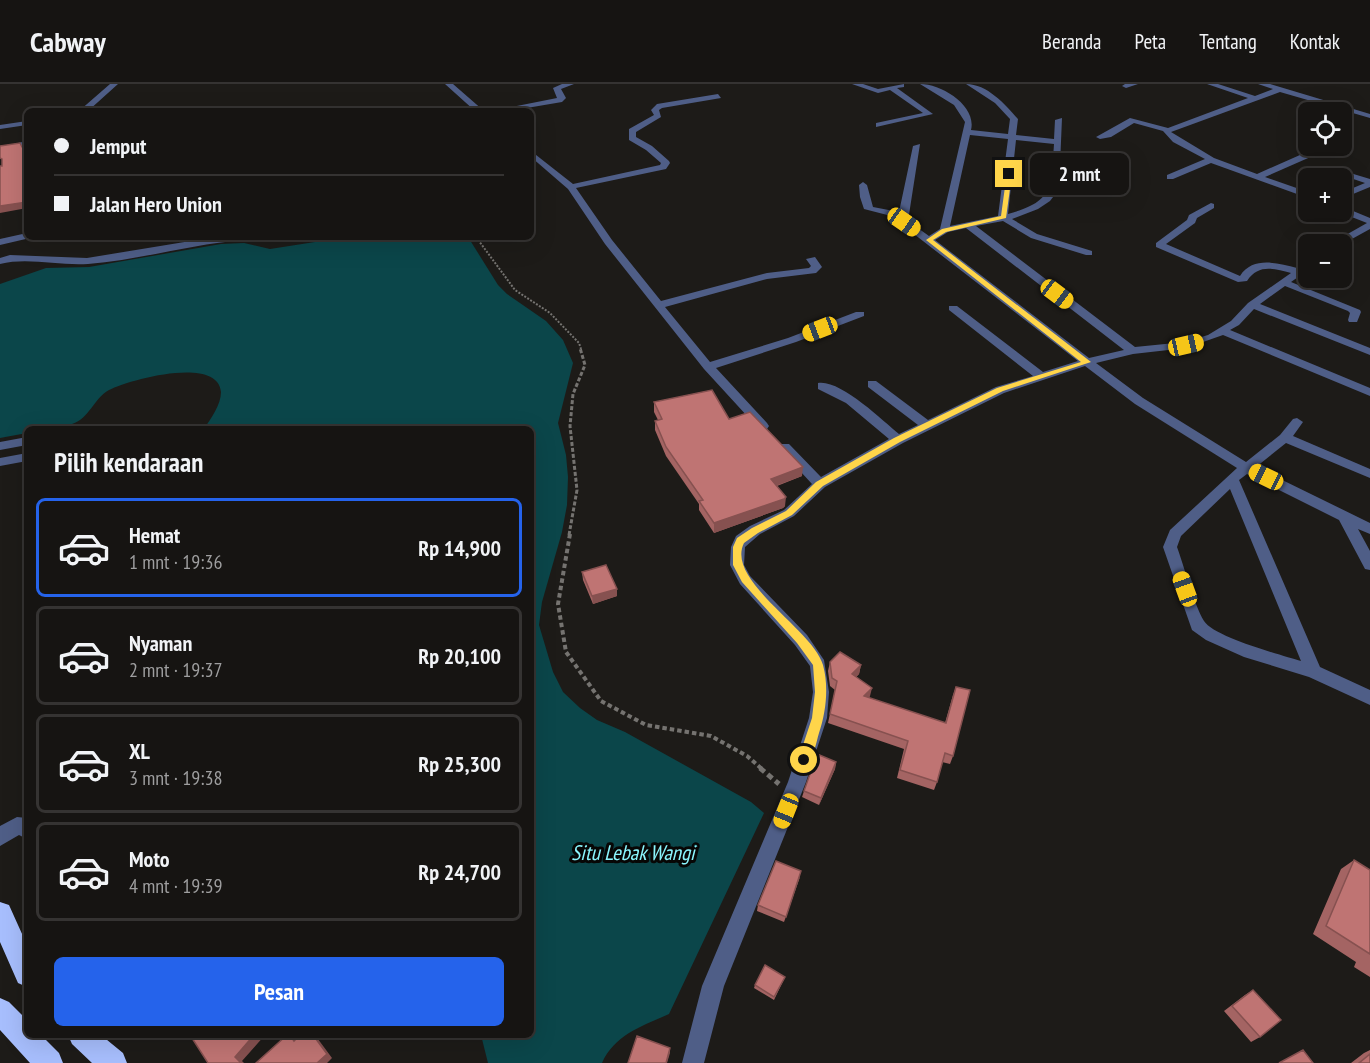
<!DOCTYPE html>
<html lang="id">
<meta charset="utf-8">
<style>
:root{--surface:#161412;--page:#232120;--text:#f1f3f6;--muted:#9e9e9f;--line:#353332;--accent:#2563eb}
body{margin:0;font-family:"PT Sans Narrow",sans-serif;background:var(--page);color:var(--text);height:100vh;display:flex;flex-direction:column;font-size:22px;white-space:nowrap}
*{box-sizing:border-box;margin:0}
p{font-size:20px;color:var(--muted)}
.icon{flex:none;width:33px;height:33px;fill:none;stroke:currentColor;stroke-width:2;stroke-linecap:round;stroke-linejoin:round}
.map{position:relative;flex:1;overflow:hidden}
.sheet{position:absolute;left:24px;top:342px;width:510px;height:612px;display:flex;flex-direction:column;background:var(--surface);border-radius:9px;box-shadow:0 6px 24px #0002,0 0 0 2px var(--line)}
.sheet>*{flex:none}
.banner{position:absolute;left:24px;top:24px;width:510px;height:132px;border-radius:9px;box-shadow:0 6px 24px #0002,0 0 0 2px var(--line);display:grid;align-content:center;height:132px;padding:0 30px;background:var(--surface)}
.fabs{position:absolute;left:1298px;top:18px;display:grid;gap:12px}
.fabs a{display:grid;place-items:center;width:54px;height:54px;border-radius:9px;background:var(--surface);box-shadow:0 6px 24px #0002,0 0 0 2px var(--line);font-size:30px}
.end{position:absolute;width:27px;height:27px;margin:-14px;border:8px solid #ffd54a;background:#111;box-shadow:0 0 0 3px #111}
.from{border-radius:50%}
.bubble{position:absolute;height:42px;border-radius:9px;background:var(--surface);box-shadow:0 6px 24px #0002,0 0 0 2px var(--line);font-size:20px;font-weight:700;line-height:42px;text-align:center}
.car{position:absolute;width:18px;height:36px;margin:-18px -9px;border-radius:8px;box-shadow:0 0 4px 2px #0007;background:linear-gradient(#f5c518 24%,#345 0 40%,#f5c518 0 76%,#345 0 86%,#f5c518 0)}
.banner b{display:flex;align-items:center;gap:21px;height:57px;font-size:22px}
.banner b+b{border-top:2px solid var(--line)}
.banner i{width:15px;height:15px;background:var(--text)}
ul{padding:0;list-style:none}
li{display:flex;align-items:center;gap:18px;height:99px;margin:0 12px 9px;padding:0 18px;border:3px solid var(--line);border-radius:9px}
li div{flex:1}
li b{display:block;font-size:22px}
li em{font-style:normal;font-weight:700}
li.on{border-color:var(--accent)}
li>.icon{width:54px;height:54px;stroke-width:1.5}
h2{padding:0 30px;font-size:27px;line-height:72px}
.cta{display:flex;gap:12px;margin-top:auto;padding:12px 30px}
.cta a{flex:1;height:69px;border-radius:9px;background:var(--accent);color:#fff;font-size:24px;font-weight:700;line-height:69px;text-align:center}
header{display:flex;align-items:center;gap:36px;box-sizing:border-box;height:84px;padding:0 30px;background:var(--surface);border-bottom:2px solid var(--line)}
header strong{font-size:28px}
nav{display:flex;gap:33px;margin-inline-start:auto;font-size:21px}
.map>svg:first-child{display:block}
.water{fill:#0b464a}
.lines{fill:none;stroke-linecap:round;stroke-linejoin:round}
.path-far3{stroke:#757370;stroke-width:2;stroke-dasharray:2 1.5;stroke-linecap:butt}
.path-far2{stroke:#757370;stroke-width:3;stroke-dasharray:4 2;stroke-linecap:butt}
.path-far1{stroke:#757370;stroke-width:4;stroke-dasharray:4.5 3;stroke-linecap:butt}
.path{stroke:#757370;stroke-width:5;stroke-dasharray:6 4;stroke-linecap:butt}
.minor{fill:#4f5e87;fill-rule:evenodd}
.highway{fill:#a7befd;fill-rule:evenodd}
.wall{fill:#a46463}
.shaded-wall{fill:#865150}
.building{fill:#bf7473;stroke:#865150;stroke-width:1.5}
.route{fill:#ffd54a}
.labels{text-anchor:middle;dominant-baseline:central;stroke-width:6;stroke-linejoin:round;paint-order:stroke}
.near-water-label{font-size:21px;font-style:italic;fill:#8af5fd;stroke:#070605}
</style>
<header>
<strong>Cabway</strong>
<nav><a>Beranda</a><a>Peta</a><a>Tentang</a><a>Kontak</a></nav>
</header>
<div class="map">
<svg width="1370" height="979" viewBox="0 0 1370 979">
<rect width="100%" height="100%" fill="#1d1b18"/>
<path class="water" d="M347,153h121l30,48 9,9 39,27 17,19 10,23 -15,60 8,32 2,22 -1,28 -5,27 -20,70 -3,23 14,47 10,20 17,16 17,12 28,12 126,70 13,11 -95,201c-26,12 -54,20 -67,49h-114l-7,-28h50v-606h-327c7,-11 17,-24 17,-37 -3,-37 -93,-12 -112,-2 -16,9 -19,28 -37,34 -14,5 -30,5 -45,5v4l-27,5v-154l46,-16 43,-1 132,-23 23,-1 26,6z"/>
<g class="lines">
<path class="path-far3" d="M374,27h24
M476,153l39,53 35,23 29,30 2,6
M256,155l37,1 16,-3
M306,155l38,-2"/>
<path class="path-far2" d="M569,451l8,-45 -7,-64 3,-32 12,-29 -5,-17"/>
<path class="path-far1" d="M570,450l-12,70 8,48 35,49 45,24 65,11 36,20 15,13"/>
<path class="path" d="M760,684l19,16"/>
<path class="minor" d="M110,0h8l-30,27h-9z
M445,0h8l31,27h-9z
M562,0h12l-13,5 5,9 -4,4 -53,9h-17l65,-13 -4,-10z
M852,0h11l15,5 26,-5v3l-7,1 36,26 -57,13v-4l47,-10 -33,-23 -12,3z
M920,0c22,0 57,22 51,46l37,4 2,-15 -15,-16 -29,-19c21,0 39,20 52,35l-2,16 38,4 1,-19 7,-2 -3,71 -9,12 -12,8 -26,10 25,15 55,17v4h-6l-55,-17 -28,-17 -27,5 159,121 50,-5 23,-7 23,-14 17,-18 43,-30c-18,-5 -33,-9 -44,8l-9,1 -82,-35v-4l31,-23 2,-5 22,-12 3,1v4l-17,10 -2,5 -29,21 74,32c13,-20 37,-13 57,-8l11,-6v8l-17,12 69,28 1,2 -4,10h-8l-1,-2 2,-7 -2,-2 -63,-25 -25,18 110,44v7l-116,-46 -15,16 -9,5 140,58v8l-147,-61 -37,13 -53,6 -37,9 47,35 103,64 34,-27 13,-16 4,-1 6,4 -10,14 77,33v9l-84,-35 -30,24 114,56v11l-12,-5 12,22v19l-5,-1 -26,-49 -92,-46 -8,6 81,187 50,23v15l-61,-28 -65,-20 -38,-17 -14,-10 -29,-83 7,-17 67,-62 -102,-64 -50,-38 -81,27 -101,50 -78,44 -31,29 -34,18 -15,13 -1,18 6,11 57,59 17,25 5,32 -2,26 -21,64 -82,204 -20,77h-22l20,-77 86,-204 21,-64 4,-26 -3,-26 -15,-21 -55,-61 -10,-19 1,-18 5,-11 14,-10 34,-16 28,-26 -34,-37 1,-3h10l32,33 68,-38 -43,-36 -28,-14v-6c22,-4 64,37 81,51l19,-9 -50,-38v-6h8l52,39 68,-33 37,-11 -84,-66v-4h8l86,66 35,-11 -177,-137 -2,-6 -35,-9 -4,-12 -1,-12 4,-3 4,3 6,22 26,5 14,-66 7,-2 -12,77 21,15 11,-7 25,-107 -11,-17zM970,51l38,4 -10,77 -48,10zM1016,56l38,4c-3,43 1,57 -46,70zM966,144l158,122 -35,8 -154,-118 13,-8zM1230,405l71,172c-20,-6 -87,-24 -97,-40 -10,-16 -20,-55 -27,-74l4,-11z
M1125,0h13l-12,4 -4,-2z
M1207,0h11l37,12 18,-7 -15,-5h12l100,30v4l-90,-26 -109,40 43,26 43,16 52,-23h6v4l-50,22 43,15v6l-97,-35 -38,16h-6v-4l38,-16 -32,-17 -10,-11 -29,-8 -23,14 -11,2 -4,-2 34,-19 38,10 80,-30z
M718,10l3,4 -59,10 -3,2 2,7 -25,15v5l16,9 17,15 1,2 -4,6 -90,19 36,52 49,61 106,-28 42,-5 2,-2 -5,-7 9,-2 7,10 -6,6 -49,6 -102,28 45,55 78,-24 68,-26h8v4l-68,26 -80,26 51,55 2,3 -2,3h-8l-55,-60 -99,-125 -37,-55 -37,-32v-6l42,33 87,-19 1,-2 -15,-13 -17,-10v-11l25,-14 -3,-5 6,-6z
M27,37v4l-27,4v-4z
M27,57v4l-27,6v-4z
M1327,82l43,13v8l-29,12v-6l24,-10 -38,-13z
M1341,122l29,12v11l-29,16 -11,-1 37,-21 -28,-11h2z
M27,149v4l3,1 -30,7v-6z
M215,153h34l-5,3c-53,4 -104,20 -156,24 -29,2 -60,-7 -88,0v-6l10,-3 77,3z
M27,353v8l-27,5v-8z
M27,369v8l-27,5v-8z
M17,733l10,1v21l-8,-4 -19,11v-20z"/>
<path class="highway" d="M0,818l9,3 18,40v42l-9,-4 -18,-41z
M0,914l9,4 18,18v15h14l18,18 4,10h-33l-30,-33z
M68,951h33l22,18 4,10h-35l-20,-19z"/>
</g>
<path class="wall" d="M654,318l75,17 73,57 -25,10 8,20 -2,2 -69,25 -15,-23v-6l-33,-48 -11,-26v-9l3,-1 -4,-8z
M582,488l35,17v7l-24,8 -10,-24z
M830,578l31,3 -2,9 -3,3 14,19 -2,2 77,25 8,-28 3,-8 -3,69 -3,8 -8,-2 -5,20 -3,8 -37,-12 7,-29 -76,-26 7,-33 -5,-4 -2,-15z
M836,678l-1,7 -16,36 -17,-8 2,-6z
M1354,776l16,10v107l-16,-10 2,-5 -43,-28 28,-65z
M800,793l-16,45 -27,-11 1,-6z
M785,893l-11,23 -20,-12 1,-3z
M1253,906l7,47 -9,5 -27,-31 21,-16z
M1370,966v13h-19l13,-10z"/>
<path class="shaded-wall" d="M27,118v6l-27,5v-7z
M803,383l-1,9 -32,12 1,-9z
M786,413l-1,9 -2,2 -69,25v-10z
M617,505v7l-24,8 -1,-8z
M861,581l-2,9 -9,9 2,-9z
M872,604l-2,8 -8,9 2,-9z
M836,678l-1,7 -16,36 2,-7z
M254,951h11l-23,26 2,2h-3l-6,-6z
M313,951h2l17,23 -5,5h-10z
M670,964v5l-3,10h-1z"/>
<path class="building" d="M20,59l2,4 5,-1v56l-27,4v-40h2v-7l-2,-1v-12z
M712,306l17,29 21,-7 53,55 -32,12 15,18 -2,2 -70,24 -15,-22 4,-1 -37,-53 -11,-26 7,-2 -8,-17z
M606,481l11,24 -25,7 -10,-24z
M840,568l21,13 -9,9 20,14 -8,8 82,27 10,-36 14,3 -17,66 -8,-3 -8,29 -37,-12 8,-29 -78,-27 7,-33 -5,-3 -2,-16z
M817,670l19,8 -15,36 -17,-7z
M1354,776l16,10v84l-44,-28z
M776,777l25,10 -15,46 -28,-12z
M765,881l20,12 -11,20 -19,-12z
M1253,906l28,30 -21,17 -28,-31z
M190,951h64l-19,22 6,6h-33z
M287,951h3l4,6 6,-6h13l14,19 -10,9h-61z
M637,952l33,12 -4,15h-38z
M1303,966l10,13h-34z
M1370,970v9h-11z"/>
<path class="route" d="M1007,88l5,2 -6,44 -60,14 -13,8 158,122 -88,29 -103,51 -77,44 -31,29 -34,18 -14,10c-19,38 69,86 79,122 6,22 3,47 -4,68 -3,10 -6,29 -15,33l-6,-6 14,-42 3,-26 -2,-27 -16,-22 -55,-61 -9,-17v-18l4,-9 15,-10 34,-17 30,-29 78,-44 103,-50 84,-26 -155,-122 16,-11 59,-13z"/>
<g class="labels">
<g class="near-water-label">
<text x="633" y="768">Situ Lebak Wangi</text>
</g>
</g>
</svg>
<div class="fabs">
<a><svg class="icon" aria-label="locate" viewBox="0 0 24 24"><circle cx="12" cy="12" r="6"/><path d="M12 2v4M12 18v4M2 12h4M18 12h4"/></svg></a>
<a>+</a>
<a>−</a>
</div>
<i class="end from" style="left:804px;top:676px"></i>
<i class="end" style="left:1009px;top:90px"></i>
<div class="bubble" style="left:1030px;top:69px;width:99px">2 mnt</div>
<i class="car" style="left:904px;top:138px;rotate:125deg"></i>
<i class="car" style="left:1057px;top:210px;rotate:127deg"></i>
<i class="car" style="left:820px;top:245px;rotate:249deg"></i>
<i class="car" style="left:1186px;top:261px;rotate:77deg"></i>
<i class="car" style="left:1266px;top:393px;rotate:296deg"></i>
<i class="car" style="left:1185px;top:505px;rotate:340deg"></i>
<i class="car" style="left:786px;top:727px;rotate:202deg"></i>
<div class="banner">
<b><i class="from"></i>Jemput</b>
<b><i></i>Jalan Hero Union</b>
</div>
<section class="sheet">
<h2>Pilih kendaraan</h2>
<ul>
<li class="on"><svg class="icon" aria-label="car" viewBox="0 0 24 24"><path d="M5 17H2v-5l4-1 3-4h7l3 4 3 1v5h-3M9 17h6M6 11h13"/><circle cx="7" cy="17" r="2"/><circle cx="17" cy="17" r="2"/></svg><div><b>Hemat</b><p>1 mnt · 19:36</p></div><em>Rp 14,900</em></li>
<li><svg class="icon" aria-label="car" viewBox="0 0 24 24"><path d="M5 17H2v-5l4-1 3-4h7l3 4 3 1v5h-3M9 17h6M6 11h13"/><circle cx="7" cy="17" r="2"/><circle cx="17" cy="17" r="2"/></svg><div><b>Nyaman</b><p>2 mnt · 19:37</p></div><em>Rp 20,100</em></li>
<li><svg class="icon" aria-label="car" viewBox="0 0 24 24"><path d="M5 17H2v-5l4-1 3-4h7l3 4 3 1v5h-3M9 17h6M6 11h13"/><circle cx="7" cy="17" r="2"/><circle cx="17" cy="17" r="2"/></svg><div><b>XL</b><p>3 mnt · 19:38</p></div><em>Rp 25,300</em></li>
<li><svg class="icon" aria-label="car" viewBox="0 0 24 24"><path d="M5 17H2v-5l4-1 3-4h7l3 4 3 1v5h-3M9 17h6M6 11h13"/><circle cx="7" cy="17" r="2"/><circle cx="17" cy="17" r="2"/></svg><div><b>Moto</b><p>4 mnt · 19:39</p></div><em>Rp 24,700</em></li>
</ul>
<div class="cta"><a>Pesan</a></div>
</section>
</div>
